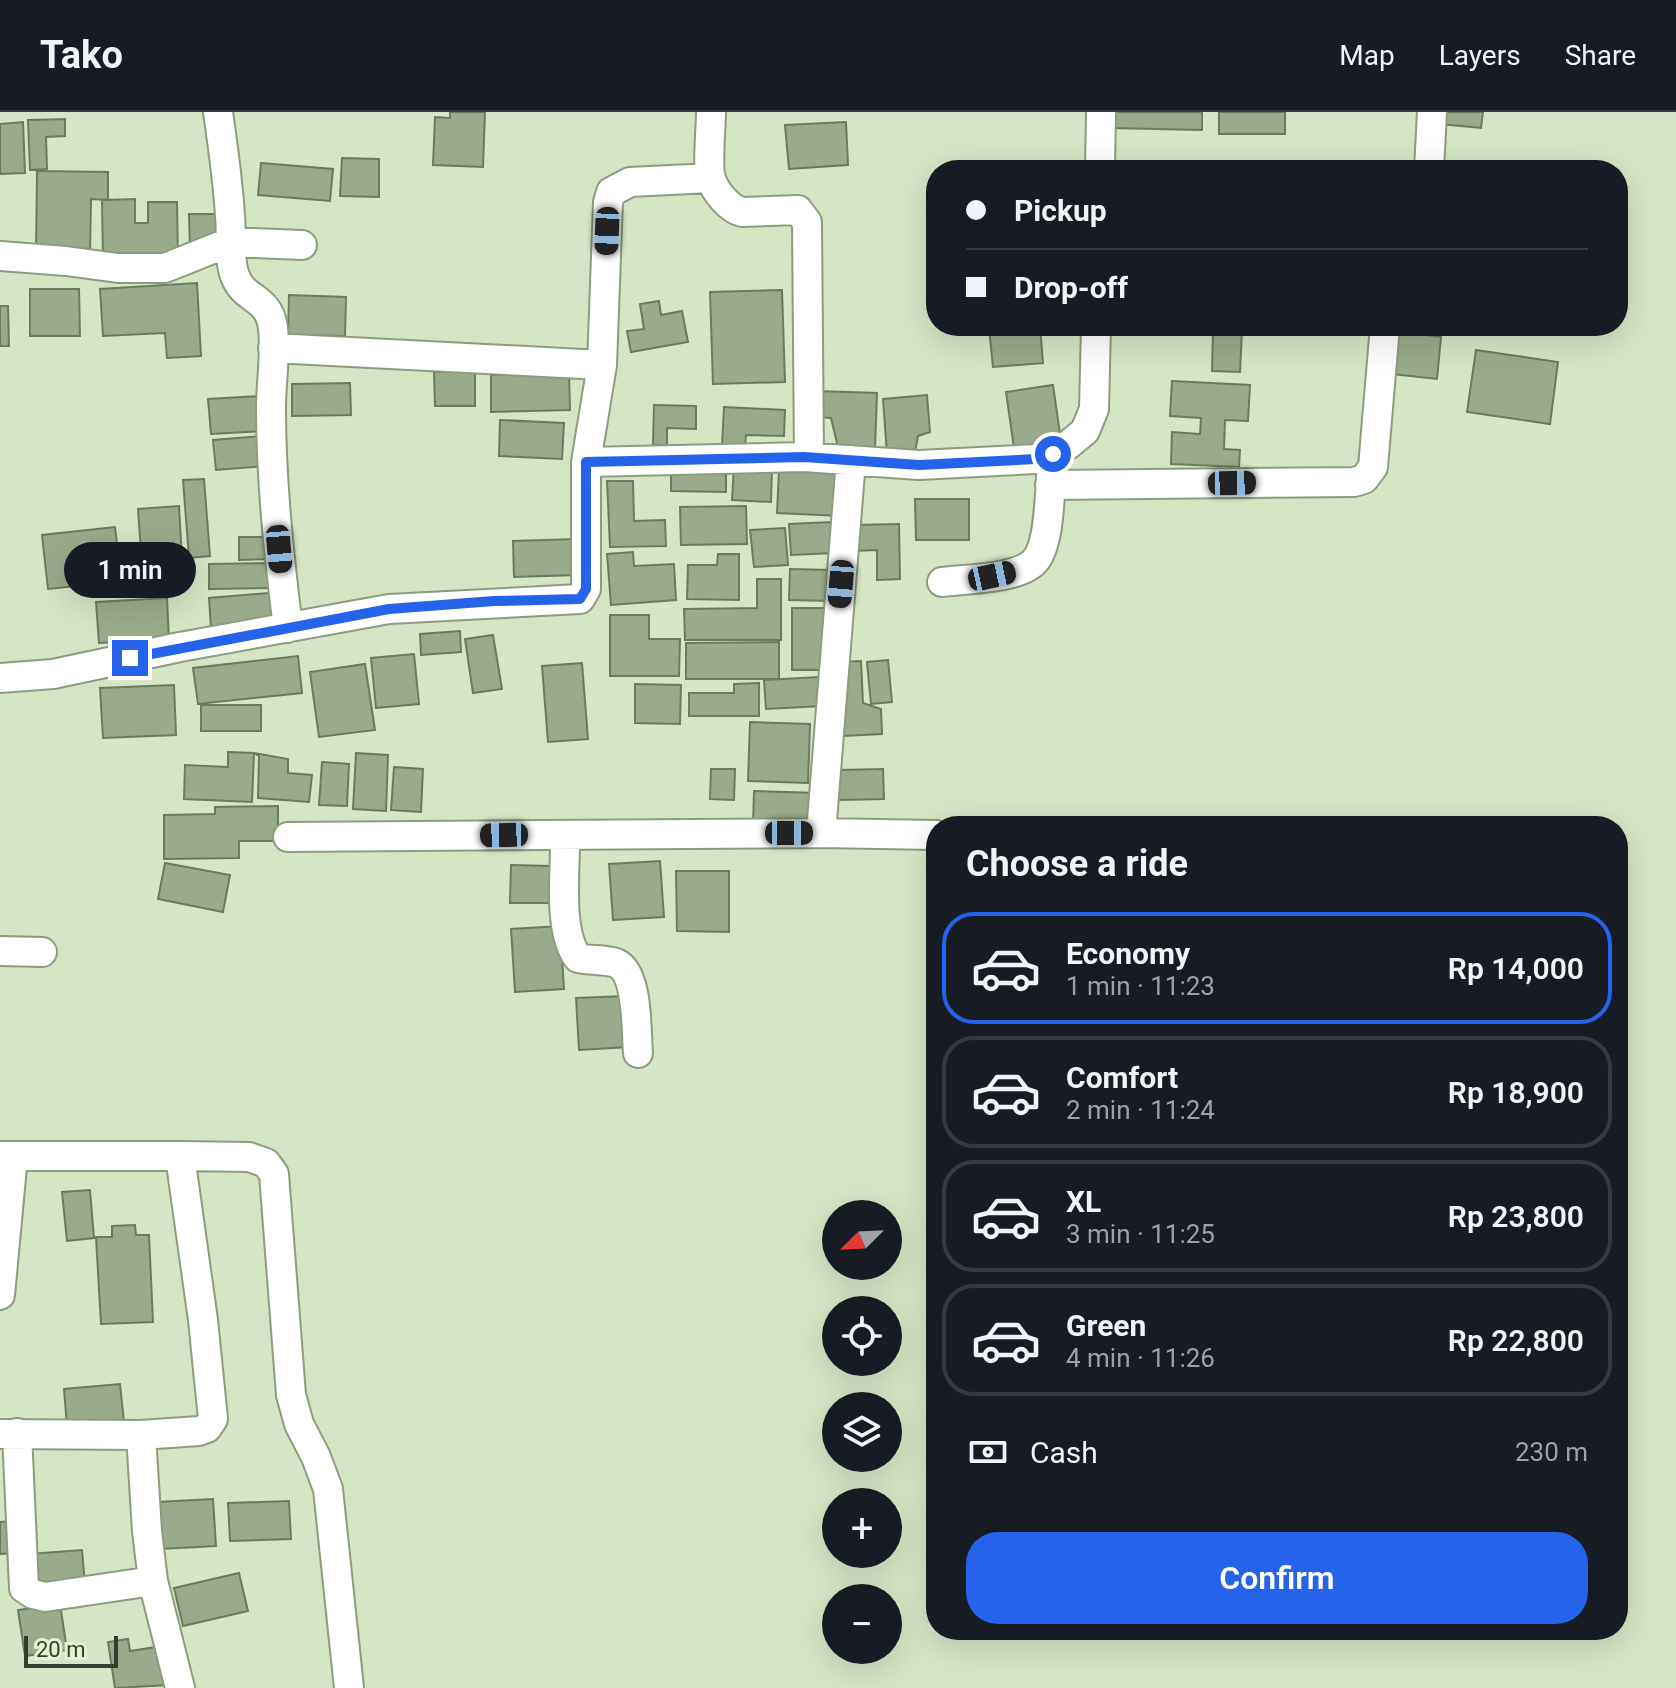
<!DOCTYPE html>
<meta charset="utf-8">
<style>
:root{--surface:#171b24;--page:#242831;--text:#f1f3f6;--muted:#9ea1a6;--line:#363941;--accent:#2563eb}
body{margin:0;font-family:Roboto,sans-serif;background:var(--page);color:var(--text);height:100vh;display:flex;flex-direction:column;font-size:30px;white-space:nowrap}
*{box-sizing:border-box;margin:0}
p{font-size:26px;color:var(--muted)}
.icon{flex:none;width:44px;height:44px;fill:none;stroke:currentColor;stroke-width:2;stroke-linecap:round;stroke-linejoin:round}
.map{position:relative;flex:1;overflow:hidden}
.panel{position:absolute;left:926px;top:704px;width:702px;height:824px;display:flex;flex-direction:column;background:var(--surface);border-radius:32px;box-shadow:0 8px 32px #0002}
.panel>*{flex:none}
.guide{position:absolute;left:926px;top:48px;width:702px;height:176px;border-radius:32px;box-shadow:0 8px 32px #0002;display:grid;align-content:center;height:176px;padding:0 40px;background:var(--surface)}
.needle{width:52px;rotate:246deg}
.tools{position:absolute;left:822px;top:1088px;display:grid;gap:16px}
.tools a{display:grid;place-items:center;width:80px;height:80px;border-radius:50%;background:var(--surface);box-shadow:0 8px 32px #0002;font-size:40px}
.scale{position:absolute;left:24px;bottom:20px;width:94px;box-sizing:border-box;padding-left:8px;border:4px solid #363d30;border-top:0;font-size:22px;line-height:28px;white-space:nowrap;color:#363d30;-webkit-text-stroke:6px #e2f2d2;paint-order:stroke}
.end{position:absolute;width:36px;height:36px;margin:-18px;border:10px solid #2563eb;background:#fff;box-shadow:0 0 0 4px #fff}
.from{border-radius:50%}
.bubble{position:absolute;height:56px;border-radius:28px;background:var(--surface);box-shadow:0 8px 32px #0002;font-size:26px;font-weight:600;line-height:56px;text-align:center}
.car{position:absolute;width:24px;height:48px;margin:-24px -12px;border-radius:10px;box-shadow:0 0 6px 2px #0007;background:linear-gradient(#222 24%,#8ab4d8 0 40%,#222 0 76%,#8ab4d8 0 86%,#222 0)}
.guide b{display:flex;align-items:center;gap:28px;height:76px;font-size:30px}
.guide b+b{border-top:2px solid var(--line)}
.guide i{width:20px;height:20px;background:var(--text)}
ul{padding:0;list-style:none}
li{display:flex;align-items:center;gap:24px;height:112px;margin:0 16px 12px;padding:0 24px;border:4px solid var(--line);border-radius:32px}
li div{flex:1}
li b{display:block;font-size:30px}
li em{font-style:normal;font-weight:600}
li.on{border-color:var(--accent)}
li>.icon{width:72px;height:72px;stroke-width:1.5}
h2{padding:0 40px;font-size:36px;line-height:96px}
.pay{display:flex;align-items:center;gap:20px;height:88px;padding:0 40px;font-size:30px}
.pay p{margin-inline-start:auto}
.button{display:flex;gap:16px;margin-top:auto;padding:16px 40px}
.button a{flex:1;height:92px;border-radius:32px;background:var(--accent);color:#fff;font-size:32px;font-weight:600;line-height:92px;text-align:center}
header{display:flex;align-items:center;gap:48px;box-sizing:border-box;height:112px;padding:0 40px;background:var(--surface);border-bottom:2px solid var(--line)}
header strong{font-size:38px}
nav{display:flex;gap:44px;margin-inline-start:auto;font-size:28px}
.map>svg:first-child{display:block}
.building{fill:#9aaa8c;stroke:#6c7b5e;stroke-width:2}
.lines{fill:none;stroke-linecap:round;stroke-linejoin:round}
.minor-casing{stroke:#8c9c7e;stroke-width:32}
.minor{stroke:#fff;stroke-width:28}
.route{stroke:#2563eb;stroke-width:10}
</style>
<header>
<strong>Tako</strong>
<nav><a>Map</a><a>Layers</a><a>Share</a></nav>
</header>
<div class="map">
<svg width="1676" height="1576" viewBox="0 0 1676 1576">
<rect width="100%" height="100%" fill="#d5e5c5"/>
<path class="building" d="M450,0h35l-2,55 -50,-2 2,-48 15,1z
M1110,0h92v18l-93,-2z
M1219,0h66v22h-66z
M1442,0h41l-2,16 -41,-4z
M65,7v17l-19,1 1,32 -17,1 -2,-50z
M23,10l2,51 -25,1v-50z
M846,10l2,43 -59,4 -4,-44z
M342,46l37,1v38l-39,-1z
M261,51l72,6 -3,32 -72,-6z
M37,59l71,1v28l-17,-1 -1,57 -54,-1z
M135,87v24h13v-21h29l1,57 -75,1 -1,-60z
M189,102h35v22l-34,12z
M197,171l4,73 -34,2 -2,-25 -62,3 -3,-47z
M30,177h49l1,47h-50z
M782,178l3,92 -72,2 -3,-92z
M289,183l57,2 -1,39 -57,-1z
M659,189l2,14 21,-4 6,31 -57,10 -4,-21 17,-2 -4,-25z
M0,194h8l1,40h-9z
M1011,214h29l3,37 -50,4 -4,-39z
M1410,214h43l-1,7z
M1213,217l29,1 -2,42 -28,-1z
M1398,219l43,6 -4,42 -44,-5z
M1476,238l82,12 -8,62 -83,-12z
M434,260h41v34h-40z
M569,261l1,37 -79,2v-37z
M1172,269l78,4 -2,36 -23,-1 -1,29 16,1 -1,17 -68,-3 1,-32 28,2 1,-16 -31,-2z
M350,271l1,32 -59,1v-32z
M1053,273l8,56 -47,7 -8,-56z
M817,279l60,2 -2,56 -37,-2 -7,-29 -15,-1z
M927,283l3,37 -12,4 -3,16 -28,2 -4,-55z
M262,284l2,35 -53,3 -3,-35z
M654,293l42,1v23l-29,-1v17h-14z
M724,295l61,3 -1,26 -38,-1 -1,12 -23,-1z
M500,308l64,3 -2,36 -63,-3z
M262,324l3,30 -49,4 -3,-30z
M671,353h55v27l-55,-1z
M734,353l38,1 -1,36 -39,-2z
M779,358l63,3 -1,43 -64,-3z
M204,367l6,77 -21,2 -6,-78z
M607,369h26l1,40 31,-1 1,26 -56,1z
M915,387h54v41h-53z
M179,394l4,71 -40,2 -5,-70z
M746,394l1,38 -66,1 -1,-38z
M832,410l2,31 -43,2 -2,-31z
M899,412l1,55 -23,1v-30l-24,1v-26z
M115,415l4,34 -45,5 2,20 -28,3 -6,-54z
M785,416l3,37 -34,2 -4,-37z
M239,425h31l1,22 -32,1z
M576,427l1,36 -63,2 -1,-36z
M633,440l1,14 40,-2 2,36 -65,5 -4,-51z
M718,442h21v46l-52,-1 1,-34h29z
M276,451v25l-67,1v-25z
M790,457l41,1 -1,31 -41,-1z
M757,467h24v61h-96l-1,-31 73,-1z
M280,480l2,31 -71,5 -2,-30z
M167,486l2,42 -70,3 -3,-41z
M792,496h33v62h-33z
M610,503h39v24h31l-1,37h-69z
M460,519l1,21 -40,3 -1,-21z
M493,523l9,54 -29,4 -8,-54z
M779,530v37h-93v-36z
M414,542l5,50 -43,4 -5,-50z
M298,544l4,37 -104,11 -5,-36z
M888,548l4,42 -21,2 -4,-42z
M861,549l2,42 18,6 1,25 -39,2 -3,-74z
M582,551l6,76 -40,3 -6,-76z
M365,552l10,66 -56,7 -9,-65z
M820,565l2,29 -56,3 -2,-29z
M759,571v33h-70v-23h45v-9z
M635,572l46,1 -1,39 -45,-1z
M174,573l2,50 -73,3 -3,-50z
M201,593h60v26h-60z
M750,610l60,2 -2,59 -60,-2z
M228,640l26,1 -2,49 -68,-3 1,-34 43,2z
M254,641l34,6v14l24,2 -3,27 -51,-4 1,-42z
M356,641l32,2 -2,56 -33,-2z
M322,650l27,2 -2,42 -28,-1z
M394,655l29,2 -2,43 -30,-2z
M711,657h24l-1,31 -24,-1z
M883,657l1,30 -46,1 -1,-30z
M754,679l63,2 -1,34 -63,-2z
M278,694v35h-39v17l-75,1v-44l51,-1v-7z
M660,749l4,56 -51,3 -4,-56z
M165,751l65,12 -7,37 -65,-13z
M511,753l40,1v37h-41z
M676,759h53v61l-52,-1z
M560,814l4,63 -49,3 -4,-63z
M626,884l3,51 -50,3 -3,-52z
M90,1078l4,48 -27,3 -5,-49z
M135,1113l1,10h13l4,87 -52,2 -5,-87h16v-11z
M120,1272l4,38 -57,5 -3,-38z
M213,1387l3,47 -56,3 -3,-47z
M289,1389l2,38 -61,2 -2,-38z
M12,1409l3,32 -15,1v-32z
M82,1438l3,34 -52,5 -3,-35z
M239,1461l9,38 -65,15 -9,-38z
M60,1492l7,46 -42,6 -7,-46z
M128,1527l2,12 33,-5 6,39 -54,3 -7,-46z"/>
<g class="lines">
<defs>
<path id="minor" d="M218,0c5,35 10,69 12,104 2,19 -2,41 5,60 9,25 34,20 38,52 3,26 -2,53 -2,80 0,73 8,147 17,220
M711,0c0,15 -4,55 0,67 4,12 18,30 31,33l56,-2 9,12 2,235
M1100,58l1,-58
M1429,58l3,-58
M0,144l66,5 52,7h47l65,-26 72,3
M273,236l329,17
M586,350l16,-97 6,-163 3,-10 19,-10 81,-4
M1050,373l304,-3 10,-3 9,-12 12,-141
M942,470c24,-3 73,-3 91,-19 18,-16 16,-73 19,-96
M0,566l53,-4 127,-27 209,-38 191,-10 6,-10v-127l218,-5 115,8 117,-6 32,-14 17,-14 9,-22 2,-83
M821,721l30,-373
M565,723c1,35 -8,95 13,123 12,3 27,1 38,5 23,10 20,69 22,90
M288,725l533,-4 115,2
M0,839l42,1
M0,1044h180l23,164 10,99 -6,9 -8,3 -58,4 -141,-1
M180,1044l69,1 17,6 8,11 17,221 8,29 17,33 12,32 21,199
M0,1183l13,-139
M17,1321l7,155 9,6 12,3 108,-16
M141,1323l6,96 6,50 27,107"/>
</defs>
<use href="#minor" class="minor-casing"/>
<use href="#minor" class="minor"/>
</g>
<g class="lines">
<path class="route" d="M130,546l259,-49 105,-8 86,-2 6,-10v-127l218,-5 115,8 117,-6 17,-5"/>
</g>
</svg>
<div class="tools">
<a><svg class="needle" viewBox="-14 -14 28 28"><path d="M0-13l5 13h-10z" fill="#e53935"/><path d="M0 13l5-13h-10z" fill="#9ea1a6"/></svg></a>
<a><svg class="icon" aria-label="locate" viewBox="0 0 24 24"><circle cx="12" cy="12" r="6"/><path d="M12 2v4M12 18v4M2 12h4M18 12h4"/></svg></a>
<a><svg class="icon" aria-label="layers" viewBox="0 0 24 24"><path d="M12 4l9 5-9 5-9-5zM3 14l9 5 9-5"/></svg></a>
<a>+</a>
<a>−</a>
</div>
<div class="scale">20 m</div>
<i class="end from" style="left:1053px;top:342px"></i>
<i class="end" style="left:130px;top:546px"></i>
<div class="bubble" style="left:64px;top:430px;width:132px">1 min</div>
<i class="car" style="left:607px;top:119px;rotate:182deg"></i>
<i class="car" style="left:1232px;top:371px;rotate:89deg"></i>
<i class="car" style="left:279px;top:437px;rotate:175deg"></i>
<i class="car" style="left:992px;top:464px;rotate:78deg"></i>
<i class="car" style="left:841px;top:472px;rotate:185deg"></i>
<i class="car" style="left:789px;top:721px;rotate:90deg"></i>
<i class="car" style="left:504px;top:723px;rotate:269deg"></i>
<div class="guide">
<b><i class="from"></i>Pickup</b>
<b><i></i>Drop-off</b>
</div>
<section class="panel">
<h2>Choose a ride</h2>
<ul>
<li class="on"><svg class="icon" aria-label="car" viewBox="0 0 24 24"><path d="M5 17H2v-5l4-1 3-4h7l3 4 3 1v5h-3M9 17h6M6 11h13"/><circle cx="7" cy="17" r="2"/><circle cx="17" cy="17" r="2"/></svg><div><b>Economy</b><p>1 min · 11:23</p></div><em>Rp 14,000</em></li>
<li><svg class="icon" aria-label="car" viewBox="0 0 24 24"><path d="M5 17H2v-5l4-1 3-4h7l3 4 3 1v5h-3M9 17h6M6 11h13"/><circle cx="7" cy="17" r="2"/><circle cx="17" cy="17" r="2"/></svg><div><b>Comfort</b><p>2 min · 11:24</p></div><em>Rp 18,900</em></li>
<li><svg class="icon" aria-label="car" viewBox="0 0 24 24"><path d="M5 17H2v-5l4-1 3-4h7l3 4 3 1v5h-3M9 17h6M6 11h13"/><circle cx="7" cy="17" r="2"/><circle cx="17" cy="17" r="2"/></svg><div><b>XL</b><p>3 min · 11:25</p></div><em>Rp 23,800</em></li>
<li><svg class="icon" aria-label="car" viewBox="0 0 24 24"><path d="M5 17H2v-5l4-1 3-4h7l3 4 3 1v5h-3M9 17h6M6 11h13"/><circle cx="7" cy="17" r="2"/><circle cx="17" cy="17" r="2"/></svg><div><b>Green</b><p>4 min · 11:26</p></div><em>Rp 22,800</em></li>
</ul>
<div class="pay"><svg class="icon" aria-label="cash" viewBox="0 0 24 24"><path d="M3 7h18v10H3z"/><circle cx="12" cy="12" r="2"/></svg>Cash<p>230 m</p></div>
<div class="button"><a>Confirm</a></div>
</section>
</div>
